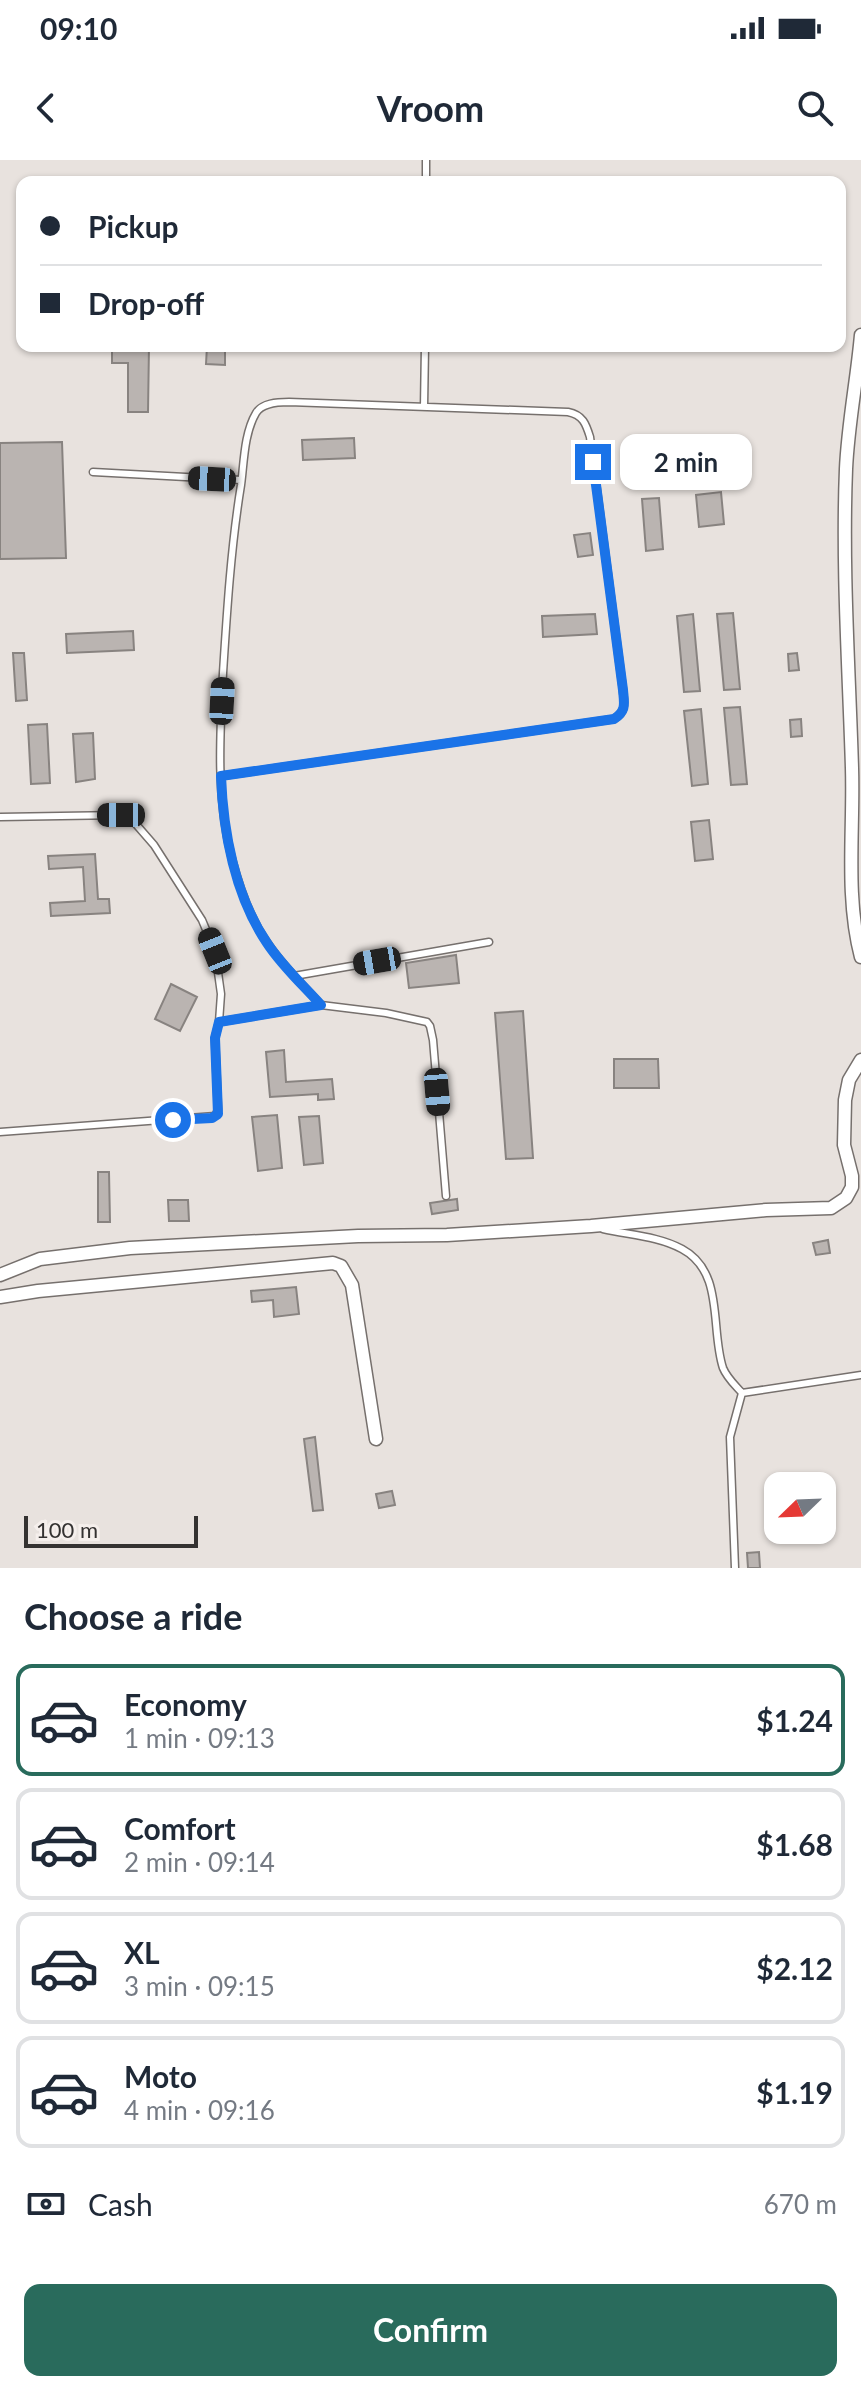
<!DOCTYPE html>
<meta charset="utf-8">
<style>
:root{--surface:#fff;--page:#f6f6f7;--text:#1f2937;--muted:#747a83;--line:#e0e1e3;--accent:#296b5c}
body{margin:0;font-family:Lato,sans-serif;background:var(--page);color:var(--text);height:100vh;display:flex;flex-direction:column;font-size:30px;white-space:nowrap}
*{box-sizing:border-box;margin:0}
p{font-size:26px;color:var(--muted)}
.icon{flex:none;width:44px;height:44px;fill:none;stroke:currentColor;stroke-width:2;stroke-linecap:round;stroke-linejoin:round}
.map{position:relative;height:1408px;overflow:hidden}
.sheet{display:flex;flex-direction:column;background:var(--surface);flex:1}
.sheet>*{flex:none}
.hud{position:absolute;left:16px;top:16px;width:830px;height:176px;border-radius:16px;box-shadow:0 2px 6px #0004;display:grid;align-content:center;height:176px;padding:0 24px;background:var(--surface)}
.needle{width:52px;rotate:247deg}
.fabs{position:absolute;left:764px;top:1312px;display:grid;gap:16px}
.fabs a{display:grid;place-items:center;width:72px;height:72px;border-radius:16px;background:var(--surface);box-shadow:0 2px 6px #0004;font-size:40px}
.scale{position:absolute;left:24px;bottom:20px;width:174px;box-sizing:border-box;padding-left:8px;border:4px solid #343231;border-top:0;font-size:22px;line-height:28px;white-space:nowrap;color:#343231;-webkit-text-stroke:6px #f5efec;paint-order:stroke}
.end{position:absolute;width:36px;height:36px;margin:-18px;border:10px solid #1a73e8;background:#fff;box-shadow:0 0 0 4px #fff}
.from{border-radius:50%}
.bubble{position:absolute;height:56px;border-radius:16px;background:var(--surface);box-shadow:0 2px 6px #0004;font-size:26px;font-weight:700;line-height:56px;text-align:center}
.car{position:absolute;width:24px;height:48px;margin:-24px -12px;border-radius:10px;box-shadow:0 0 6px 2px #0007;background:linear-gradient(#222 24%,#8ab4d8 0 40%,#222 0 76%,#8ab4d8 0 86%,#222 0)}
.hud b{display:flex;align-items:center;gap:28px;height:76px;font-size:30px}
.hud b+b{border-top:2px solid var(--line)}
.hud i{width:20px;height:20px;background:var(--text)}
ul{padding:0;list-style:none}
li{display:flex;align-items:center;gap:24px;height:112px;margin:0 16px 12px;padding:0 8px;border:4px solid var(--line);border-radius:16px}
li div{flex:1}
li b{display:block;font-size:30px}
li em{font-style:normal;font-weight:700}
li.on{border-color:var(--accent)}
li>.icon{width:72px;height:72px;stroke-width:1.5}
h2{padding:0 24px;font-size:36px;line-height:96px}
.pay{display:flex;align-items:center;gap:20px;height:88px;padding:0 24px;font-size:30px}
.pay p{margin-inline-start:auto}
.primary-button{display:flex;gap:16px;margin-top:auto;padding:16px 24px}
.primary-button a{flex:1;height:92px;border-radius:16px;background:var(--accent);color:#fff;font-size:32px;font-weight:700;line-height:92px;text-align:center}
.status{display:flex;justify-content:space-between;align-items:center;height:56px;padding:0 40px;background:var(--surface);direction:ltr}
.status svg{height:22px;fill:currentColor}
header{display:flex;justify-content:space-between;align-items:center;height:104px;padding:0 24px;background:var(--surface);font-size:36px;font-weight:700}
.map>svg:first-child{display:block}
.building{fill:#bab4b1;stroke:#888380;stroke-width:2}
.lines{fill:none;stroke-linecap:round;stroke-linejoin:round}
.lane-casing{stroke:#76706d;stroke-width:9}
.street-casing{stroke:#76706d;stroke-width:15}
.lane{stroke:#fff;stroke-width:6}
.street{stroke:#fff;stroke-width:12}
.route{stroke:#1a73e8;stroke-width:10}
</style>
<div class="status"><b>09:10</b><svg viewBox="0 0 49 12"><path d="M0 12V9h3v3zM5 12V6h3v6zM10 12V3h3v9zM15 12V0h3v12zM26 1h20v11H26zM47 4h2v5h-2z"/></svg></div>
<header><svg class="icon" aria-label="back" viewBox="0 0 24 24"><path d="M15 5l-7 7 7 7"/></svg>Vroom<svg class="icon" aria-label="search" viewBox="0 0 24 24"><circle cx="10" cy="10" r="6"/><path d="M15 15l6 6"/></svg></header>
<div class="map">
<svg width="861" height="1408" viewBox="0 0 861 1408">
<rect width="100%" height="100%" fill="#e8e2de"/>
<path class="building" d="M112,186h37l-1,66h-20v-49h-16z
M207,186h18v19l-19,-1z
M354,278l1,20 -52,2 -1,-20z
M62,282l4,116 -66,1v-116z
M721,332l3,32 -25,3 -3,-32z
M659,338l4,51 -17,2 -4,-52z
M590,373l3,22 -15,2 -4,-22z
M733,453l7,76 -16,1 -7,-76z
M595,454l2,20 -54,3 -1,-21z
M693,454l7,77 -16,1 -7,-76z
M133,471l1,19 -67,3 -1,-19z
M13,493h11l3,47 -11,1z
M797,493l2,17 -10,1 -1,-17z
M740,547l7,77 -16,1 -7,-77z
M701,549l7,75 -16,2 -8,-75z
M801,559l1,17 -11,1 -1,-17z
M47,564l3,59 -19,1 -3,-59z
M93,573l2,46 -19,3 -3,-48z
M709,660l4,39 -18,2 -4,-39z
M95,694l3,45h11l1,14 -59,3 -1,-13 35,-2 -2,-34 -34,2 -1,-13z
M456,795l3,28 -50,5 -3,-25z
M171,824l26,13 -17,34 -25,-12z
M523,851l10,147 -27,1 -11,-146z
M284,890l2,32 46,-3 2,20 -16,1v-6l-48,3 -4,-45z
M614,899h44l1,29h-45z
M277,955l5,53 -24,3 -6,-54z
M319,956l4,47 -19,2 -5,-48z
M98,1012h11l1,50h-12z
M457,1039l1,11 -26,4 -2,-11z
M168,1040h20l1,21h-20z
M828,1080l2,13 -14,2 -3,-12z
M296,1127l3,27 -25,3 -1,-17 -21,2 -1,-11z
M315,1277l8,73 -10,1 -9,-72z
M392,1331l3,14 -16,3 -3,-14z
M759,1392l1,16h-12l-1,-15z"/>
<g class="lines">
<defs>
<path id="lane" d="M426,22v-22
M424,247l1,-61
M93,312l148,8
M221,616l393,-57c13,-8 10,-16 9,-29l-33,-253c-4,-13 -7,-22 -22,-25l-279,-10c-12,0 -27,1 -33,11 -12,20 -12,50 -15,72 -10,62 -14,125 -18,188 -3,61 -7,123 8,182 8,31 19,65 38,90 15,22 34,40 52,60
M0,657l121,-2 13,7 20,23 48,75 13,31 6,43 -2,28 -4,16 3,72 -3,6 -215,16
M294,816l195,-34
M219,862l102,-17 65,8 41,9 3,4 3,14 13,156
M603,1069c26,6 55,7 79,20 43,23 28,80 41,119 4,10 12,17 19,25
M742,1233l119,-18
M735,1408l-5,-131 12,-44"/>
<path id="street" d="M861,175c-4,45 -13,89 -15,134 -4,99 3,200 6,299 2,62 -7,128 9,189
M0,1115l40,-16 90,-11 228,-12 89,-1 144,-9 175,-16 65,-2 15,-10 6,-11v-11l-8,-31 1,-45 4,-20 12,-20
M0,1137l38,-6 295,-28 8,3 11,19 24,154"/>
</defs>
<use href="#lane" class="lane-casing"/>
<use href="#street" class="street-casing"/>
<use href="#lane" class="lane"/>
<use href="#street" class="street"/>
</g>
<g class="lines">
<path class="route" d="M173,960l39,-2 6,-4 -3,-76 4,-16 102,-17c-18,-20 -39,-39 -54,-62 -32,-47 -44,-111 -46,-167l393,-57c13,-8 10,-16 9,-29l-30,-228"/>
</g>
</svg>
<div class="fabs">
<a><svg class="needle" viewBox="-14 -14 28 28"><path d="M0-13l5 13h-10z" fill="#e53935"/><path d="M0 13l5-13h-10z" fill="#747a83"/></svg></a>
</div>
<div class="scale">100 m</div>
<i class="end from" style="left:173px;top:960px"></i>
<i class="end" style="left:593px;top:302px"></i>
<div class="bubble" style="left:620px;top:274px;width:132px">2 min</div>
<i class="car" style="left:212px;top:319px;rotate:273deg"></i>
<i class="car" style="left:222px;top:541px;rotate:3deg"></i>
<i class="car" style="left:121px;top:655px;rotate:270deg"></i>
<i class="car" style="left:215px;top:791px;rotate:338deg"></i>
<i class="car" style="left:377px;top:801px;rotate:260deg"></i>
<i class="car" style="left:437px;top:932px;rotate:175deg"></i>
<div class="hud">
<b><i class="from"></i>Pickup</b>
<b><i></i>Drop-off</b>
</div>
</div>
<section class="sheet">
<h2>Choose a ride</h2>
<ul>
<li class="on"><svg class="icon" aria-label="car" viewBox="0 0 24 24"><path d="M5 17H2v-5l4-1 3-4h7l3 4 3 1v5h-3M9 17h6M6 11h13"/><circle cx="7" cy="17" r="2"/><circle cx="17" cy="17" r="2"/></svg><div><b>Economy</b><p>1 min · 09:13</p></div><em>$1.24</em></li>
<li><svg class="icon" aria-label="car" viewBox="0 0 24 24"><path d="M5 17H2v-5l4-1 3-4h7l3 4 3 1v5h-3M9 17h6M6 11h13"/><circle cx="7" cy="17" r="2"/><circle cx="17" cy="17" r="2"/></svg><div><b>Comfort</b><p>2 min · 09:14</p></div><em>$1.68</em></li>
<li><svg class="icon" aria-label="car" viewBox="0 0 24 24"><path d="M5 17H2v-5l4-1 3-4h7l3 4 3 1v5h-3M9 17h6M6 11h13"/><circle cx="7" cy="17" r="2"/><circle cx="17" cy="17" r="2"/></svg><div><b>XL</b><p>3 min · 09:15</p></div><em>$2.12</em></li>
<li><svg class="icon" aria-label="car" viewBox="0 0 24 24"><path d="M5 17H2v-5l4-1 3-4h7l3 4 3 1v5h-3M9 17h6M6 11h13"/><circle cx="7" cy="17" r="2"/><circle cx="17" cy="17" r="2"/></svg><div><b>Moto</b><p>4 min · 09:16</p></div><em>$1.19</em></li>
</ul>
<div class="pay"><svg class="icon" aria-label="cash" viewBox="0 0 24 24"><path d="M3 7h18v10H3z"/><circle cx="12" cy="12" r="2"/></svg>Cash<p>670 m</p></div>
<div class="primary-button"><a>Confirm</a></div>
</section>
